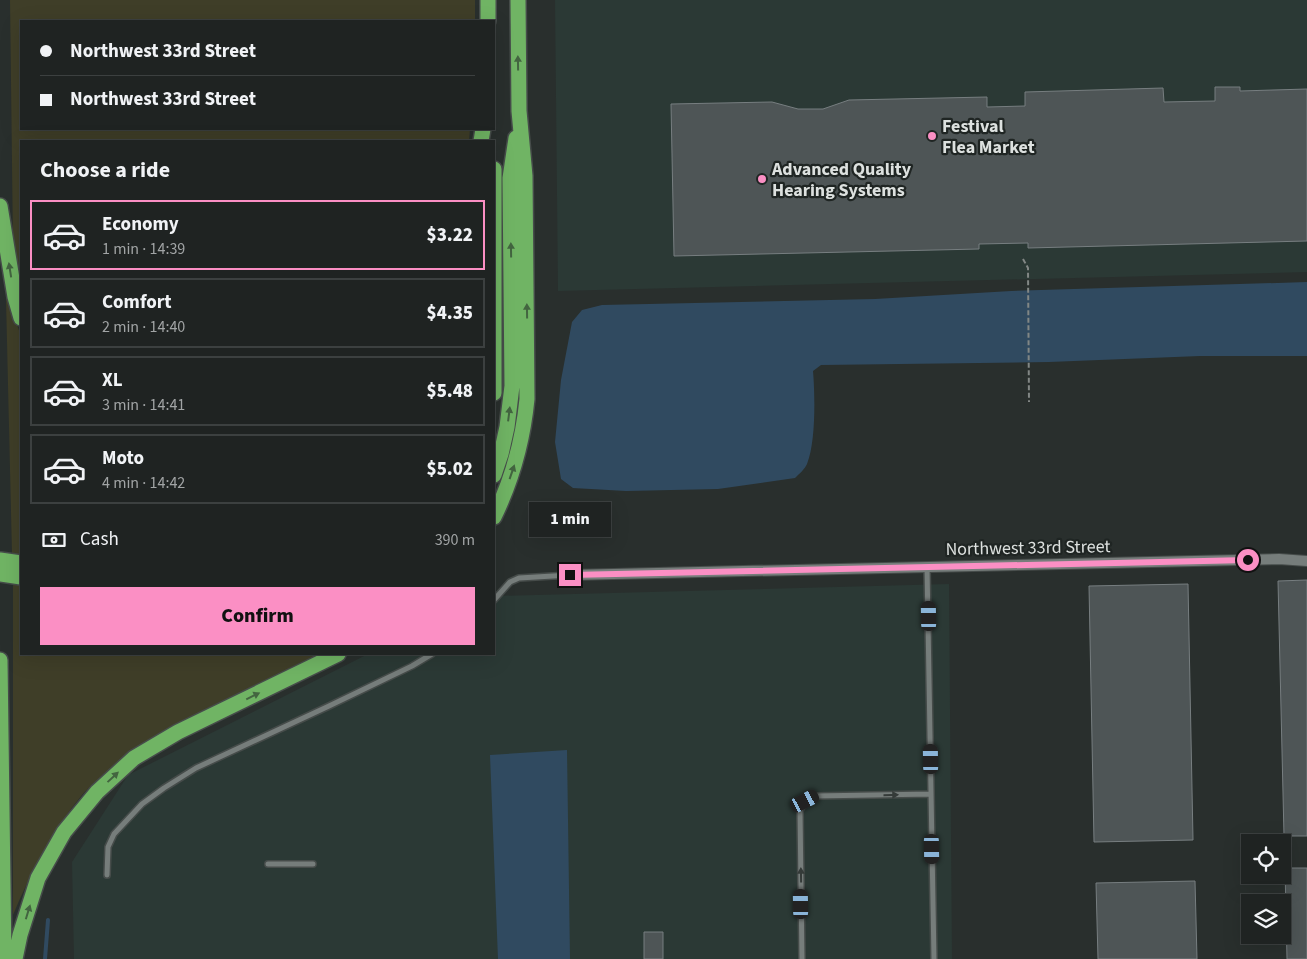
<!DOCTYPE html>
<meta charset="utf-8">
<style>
:root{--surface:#1f2322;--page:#2c2f2f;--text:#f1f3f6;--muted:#a1a4a5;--line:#3c4040;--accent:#fb8fc4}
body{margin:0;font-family:"Source Sans 3",sans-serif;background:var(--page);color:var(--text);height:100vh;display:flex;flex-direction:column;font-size:19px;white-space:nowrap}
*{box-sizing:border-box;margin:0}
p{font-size:16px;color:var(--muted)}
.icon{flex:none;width:28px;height:28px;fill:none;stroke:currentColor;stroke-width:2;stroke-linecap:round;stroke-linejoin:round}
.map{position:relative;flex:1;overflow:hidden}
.side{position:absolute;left:20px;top:140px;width:475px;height:515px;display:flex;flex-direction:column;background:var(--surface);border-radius:0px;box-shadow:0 5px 20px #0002,0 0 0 1px var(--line)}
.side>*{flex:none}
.banner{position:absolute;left:20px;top:20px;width:475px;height:110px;border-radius:0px;box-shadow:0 5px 20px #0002,0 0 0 1px var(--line);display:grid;align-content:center;height:110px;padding:0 20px;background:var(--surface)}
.tools{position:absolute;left:1241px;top:834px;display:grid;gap:10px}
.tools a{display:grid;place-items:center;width:50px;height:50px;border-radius:0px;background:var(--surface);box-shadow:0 5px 20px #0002,0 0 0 1px var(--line);font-size:25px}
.end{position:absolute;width:22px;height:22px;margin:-11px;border:6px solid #fb8fc4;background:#111;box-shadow:0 0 0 2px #111}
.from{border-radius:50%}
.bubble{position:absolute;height:35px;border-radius:0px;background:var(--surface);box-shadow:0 5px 20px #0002,0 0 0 1px var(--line);font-size:16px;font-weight:800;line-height:35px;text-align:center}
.car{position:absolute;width:15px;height:30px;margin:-15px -8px;border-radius:6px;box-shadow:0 0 4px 1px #0007;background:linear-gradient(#222 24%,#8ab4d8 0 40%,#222 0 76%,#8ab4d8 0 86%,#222 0)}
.banner b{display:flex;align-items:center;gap:18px;height:48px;font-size:19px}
.banner b+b{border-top:1px solid var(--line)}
.banner i{width:12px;height:12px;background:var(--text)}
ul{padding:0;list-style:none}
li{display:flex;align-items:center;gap:15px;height:70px;margin:0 10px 8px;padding:0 10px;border:2px solid var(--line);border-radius:0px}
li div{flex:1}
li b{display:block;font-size:19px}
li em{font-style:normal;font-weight:800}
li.active{border-color:var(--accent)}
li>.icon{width:45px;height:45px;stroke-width:1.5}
h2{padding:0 20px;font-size:22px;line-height:60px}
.pay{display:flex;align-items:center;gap:12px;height:55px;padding:0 20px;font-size:19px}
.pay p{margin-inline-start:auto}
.action{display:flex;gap:10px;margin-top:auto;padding:10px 20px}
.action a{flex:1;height:58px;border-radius:0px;background:var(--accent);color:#111;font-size:20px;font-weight:800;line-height:58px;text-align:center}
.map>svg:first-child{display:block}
.built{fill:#2b3935}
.green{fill:#3f3e28}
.water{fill:#304a60}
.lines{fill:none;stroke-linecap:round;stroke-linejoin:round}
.stream{stroke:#304a60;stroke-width:4}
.building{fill:#4e5556;stroke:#777e80}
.lane-casing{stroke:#464c4a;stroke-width:8}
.street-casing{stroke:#464c4a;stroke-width:12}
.highway-casing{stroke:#464c4a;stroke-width:18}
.path{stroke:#828785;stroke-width:2;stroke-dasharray:5 2.5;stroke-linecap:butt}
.lane{stroke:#767d7b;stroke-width:5}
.street{stroke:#767d7b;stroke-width:10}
.highway{stroke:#70b464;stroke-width:15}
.oneway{fill:#436540}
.oneway2{fill:#353b39}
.route{stroke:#fb8fc4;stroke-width:6}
.poi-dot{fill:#fb8fc4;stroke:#1f2523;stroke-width:2}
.labels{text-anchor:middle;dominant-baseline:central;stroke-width:4.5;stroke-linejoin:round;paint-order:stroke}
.poi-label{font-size:18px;font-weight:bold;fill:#dde1df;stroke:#1f2523;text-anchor:start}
.street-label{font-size:18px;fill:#dde1df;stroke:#1f2523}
</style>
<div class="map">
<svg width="1307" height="959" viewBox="0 0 1307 959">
<rect width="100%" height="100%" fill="#292f2d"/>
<path class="built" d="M555,0h752v272l-749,19z
M949,584l3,375h-878l-2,-97 56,-87 240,-121h126v-58z"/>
<path class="green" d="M10,0h465v21h-454v108h449l-1,12h-448v155l-8,-52z
M9,298l12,39v218l-9,-1 -6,-255z
M13,582l8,1v71h303l-186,94c-19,14 -40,29 -56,47 -30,36 -51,77 -69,120z"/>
<path class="water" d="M1307,282v74h-107l-151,6 -228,3 -8,6c2,23 3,71 -6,93 -2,5 -8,10 -12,14l-77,11 -92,2 -53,-3 -12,-9 -6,-37 6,-62 11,-58 10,-12 20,-5 273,-6 136,-8z
M567,750l3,209h-72l-8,-204z"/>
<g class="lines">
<path class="stream" d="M45,959l3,-39"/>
</g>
<path class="building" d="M1215,87h25v4l67,-2v152l-279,7v-5l-49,1v5l-305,7 -3,-152 101,-2 26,7h25l26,-9 138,-3v10l38,-1v-14l138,-4 1,14 51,-1z
M1307,580v256h-23l-6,-255z
M1188,584l5,256 -99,2 -5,-256z
M1285,868h22v91h-20z
M1195,881l2,78h-99l-2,-76z
M644,932h19v27h-19z"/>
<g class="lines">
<defs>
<path id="lane" d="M927,567l7,392
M494,600l16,-18 9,-4 51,-3
M268,864h45
M107,875l1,-28 6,-13 28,-30 22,-16 32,-20 133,-62 83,-40 20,-12
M802,959l-2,-148 5,-10 10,-5 116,-2"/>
<path id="street" d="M570,575l709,-16 28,2"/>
<path id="highway" d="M488,21v-21
M481,141l2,-12
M494,169v224
M0,206l15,91 6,21
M494,475l7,-21 6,-27 5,-41 -2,-208 6,-40
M494,517c18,-37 29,-77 33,-118l-2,-223 -6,-65 -1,-111
M0,560l21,3
M0,574l21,3
M0,660l4,299
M15,959l5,-24 18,-57 26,-46 33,-40 37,-34 44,-26 160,-78"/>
</defs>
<use href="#lane" class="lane-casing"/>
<use href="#street" class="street-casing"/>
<use href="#highway" class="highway-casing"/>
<path class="path" d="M1023,259l5,9 1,134"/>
<use href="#lane" class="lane"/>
<use href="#street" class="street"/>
<use href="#highway" class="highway"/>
</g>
<defs><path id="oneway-solid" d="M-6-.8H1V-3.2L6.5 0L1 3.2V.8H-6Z" transform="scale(1.25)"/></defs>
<g class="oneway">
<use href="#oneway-solid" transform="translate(518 63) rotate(-91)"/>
<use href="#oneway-solid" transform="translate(511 250) rotate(-91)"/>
<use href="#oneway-solid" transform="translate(10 270) rotate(-99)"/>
<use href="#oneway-solid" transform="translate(527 311) rotate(-91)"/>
<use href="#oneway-solid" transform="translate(509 414) rotate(-83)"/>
<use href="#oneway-solid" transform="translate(512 472) rotate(-71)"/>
<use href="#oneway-solid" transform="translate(253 696) rotate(-26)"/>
<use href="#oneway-solid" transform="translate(113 777) rotate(-43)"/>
<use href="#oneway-solid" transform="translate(28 912) rotate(-73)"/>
</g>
<g class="oneway2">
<use href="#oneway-solid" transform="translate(891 795) rotate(-1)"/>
<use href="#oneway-solid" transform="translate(801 875) rotate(-91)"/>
</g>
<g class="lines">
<path class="route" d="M570,575l678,-15"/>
</g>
<g class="poi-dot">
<circle cx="932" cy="136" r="5"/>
<circle cx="762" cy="179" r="5"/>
</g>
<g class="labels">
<g class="poi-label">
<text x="942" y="126">Festival<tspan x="942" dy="21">Flea Market</tspan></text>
<text x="772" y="169">Advanced Quality<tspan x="772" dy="21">Hearing Systems</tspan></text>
</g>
<g class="street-label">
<text transform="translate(1028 548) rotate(-1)">Northwest 33rd Street</text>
</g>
</g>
</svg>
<div class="tools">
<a><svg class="icon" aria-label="locate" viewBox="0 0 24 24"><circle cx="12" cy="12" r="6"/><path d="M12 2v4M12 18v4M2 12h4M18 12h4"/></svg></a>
<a><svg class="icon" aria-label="layers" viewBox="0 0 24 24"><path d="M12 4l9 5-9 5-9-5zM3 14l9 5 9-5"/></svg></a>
</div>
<i class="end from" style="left:1248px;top:560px"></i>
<i class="end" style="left:570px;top:575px"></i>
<div class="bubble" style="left:529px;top:502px;width:82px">1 min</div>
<i class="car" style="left:929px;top:616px;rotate:359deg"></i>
<i class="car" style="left:931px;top:759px;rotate:359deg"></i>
<i class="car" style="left:805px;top:801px;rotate:63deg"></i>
<i class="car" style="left:932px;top:849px;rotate:179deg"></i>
<i class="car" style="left:801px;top:904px;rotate:359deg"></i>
<div class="banner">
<b><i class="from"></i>Northwest 33rd Street</b>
<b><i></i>Northwest 33rd Street</b>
</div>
<section class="side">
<h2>Choose a ride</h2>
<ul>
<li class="active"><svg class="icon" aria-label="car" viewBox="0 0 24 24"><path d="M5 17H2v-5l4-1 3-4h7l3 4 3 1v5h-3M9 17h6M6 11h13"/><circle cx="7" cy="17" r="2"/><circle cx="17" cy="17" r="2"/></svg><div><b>Economy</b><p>1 min · 14:39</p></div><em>$3.22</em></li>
<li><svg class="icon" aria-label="car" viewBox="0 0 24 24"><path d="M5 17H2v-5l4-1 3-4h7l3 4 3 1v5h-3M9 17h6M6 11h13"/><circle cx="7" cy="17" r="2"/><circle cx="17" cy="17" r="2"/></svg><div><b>Comfort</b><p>2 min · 14:40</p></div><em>$4.35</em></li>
<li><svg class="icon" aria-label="car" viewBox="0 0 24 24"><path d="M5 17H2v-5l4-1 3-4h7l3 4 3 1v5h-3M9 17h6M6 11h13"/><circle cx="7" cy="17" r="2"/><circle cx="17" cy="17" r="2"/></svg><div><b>XL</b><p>3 min · 14:41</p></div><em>$5.48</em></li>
<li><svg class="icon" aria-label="car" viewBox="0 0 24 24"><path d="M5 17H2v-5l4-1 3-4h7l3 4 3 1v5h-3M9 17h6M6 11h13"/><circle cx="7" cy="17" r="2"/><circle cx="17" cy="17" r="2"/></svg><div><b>Moto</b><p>4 min · 14:42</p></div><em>$5.02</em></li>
</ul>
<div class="pay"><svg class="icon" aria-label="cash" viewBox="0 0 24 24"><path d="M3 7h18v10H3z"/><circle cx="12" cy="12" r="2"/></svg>Cash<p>390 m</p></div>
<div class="action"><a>Confirm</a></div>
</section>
</div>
